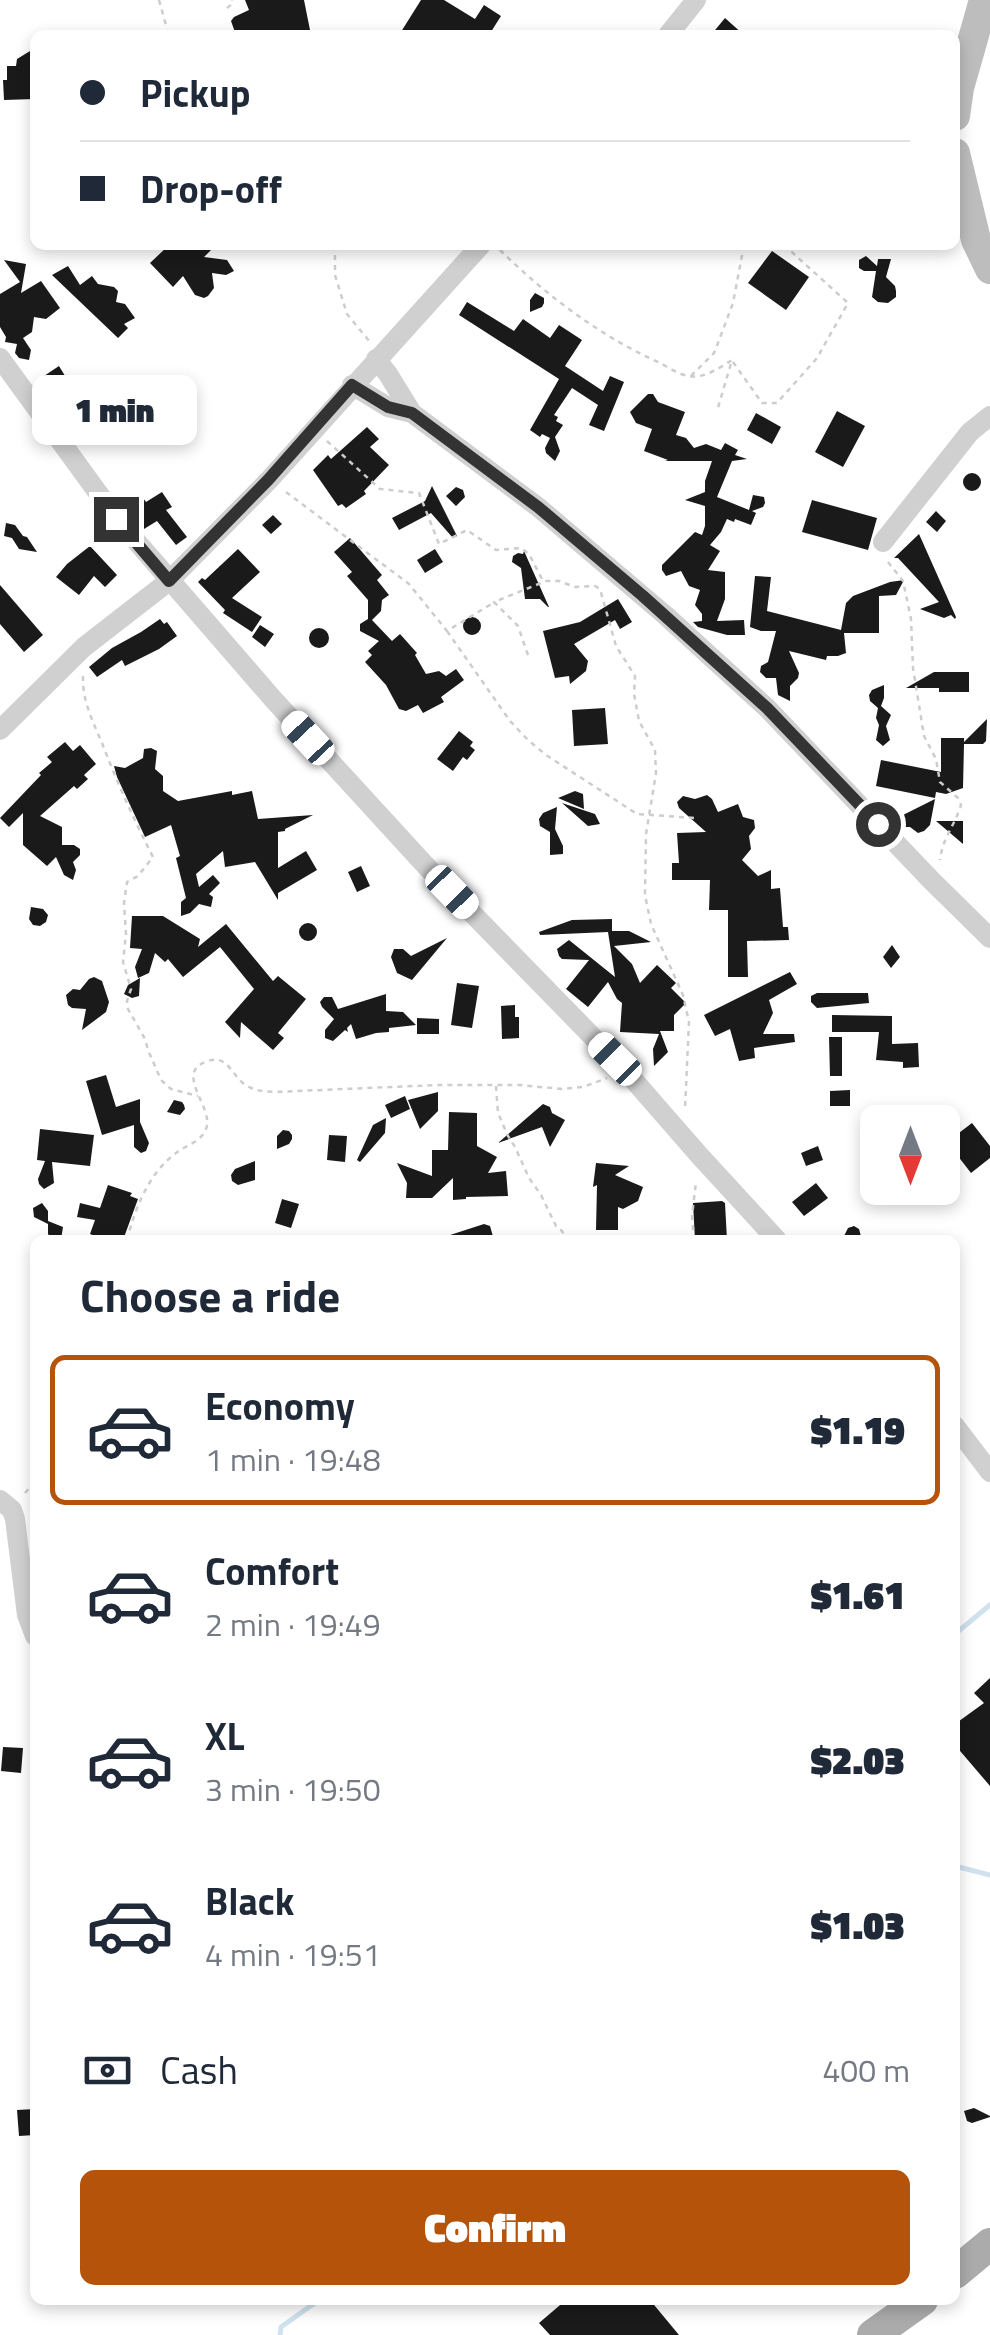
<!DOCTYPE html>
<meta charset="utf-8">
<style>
:root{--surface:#fff;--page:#f6f6f7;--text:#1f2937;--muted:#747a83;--line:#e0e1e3;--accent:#b45309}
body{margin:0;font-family:"Titillium Web",sans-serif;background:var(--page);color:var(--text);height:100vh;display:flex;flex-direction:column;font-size:38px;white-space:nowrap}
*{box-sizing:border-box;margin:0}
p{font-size:32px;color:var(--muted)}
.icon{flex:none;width:55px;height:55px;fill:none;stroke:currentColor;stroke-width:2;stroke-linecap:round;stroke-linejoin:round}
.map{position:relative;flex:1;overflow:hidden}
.side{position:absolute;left:30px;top:1235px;width:930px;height:1070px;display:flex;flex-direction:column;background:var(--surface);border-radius:15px;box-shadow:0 5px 15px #0003}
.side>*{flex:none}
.hud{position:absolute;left:30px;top:30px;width:930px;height:220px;border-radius:15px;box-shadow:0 5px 15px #0003;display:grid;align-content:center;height:220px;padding:0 50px;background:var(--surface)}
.needle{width:65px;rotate:180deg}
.tools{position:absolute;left:860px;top:1105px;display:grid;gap:20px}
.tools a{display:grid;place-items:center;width:100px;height:100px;border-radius:15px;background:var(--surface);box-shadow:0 5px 15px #0003;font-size:50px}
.end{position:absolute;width:45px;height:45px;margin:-22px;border:12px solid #333;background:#fff;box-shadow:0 0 0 5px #fff}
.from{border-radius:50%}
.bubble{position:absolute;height:70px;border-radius:15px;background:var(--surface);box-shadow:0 5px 15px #0003;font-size:32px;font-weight:800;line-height:70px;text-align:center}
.car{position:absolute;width:30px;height:60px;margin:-30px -15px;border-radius:12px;box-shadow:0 0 8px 2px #0007;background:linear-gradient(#fff 24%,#345 0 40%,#fff 0 76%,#345 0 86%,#fff 0)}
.hud b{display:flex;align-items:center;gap:35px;height:95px;font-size:38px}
.hud b+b{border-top:2px solid var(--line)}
.hud i{width:25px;height:25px;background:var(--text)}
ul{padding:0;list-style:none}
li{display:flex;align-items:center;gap:30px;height:150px;margin:0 20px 15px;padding:0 30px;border:5px solid transparent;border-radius:15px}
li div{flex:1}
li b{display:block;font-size:38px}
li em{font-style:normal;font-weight:800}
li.on{border-color:var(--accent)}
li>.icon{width:90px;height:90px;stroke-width:1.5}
h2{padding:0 50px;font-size:45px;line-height:120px}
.pay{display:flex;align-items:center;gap:25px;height:110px;padding:0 50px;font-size:38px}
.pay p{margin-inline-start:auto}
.button{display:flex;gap:20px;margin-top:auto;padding:20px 50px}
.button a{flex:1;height:115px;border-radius:15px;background:var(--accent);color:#fff;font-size:40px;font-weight:800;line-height:115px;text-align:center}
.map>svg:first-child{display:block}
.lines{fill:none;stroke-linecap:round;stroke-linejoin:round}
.stream{stroke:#cfe2ee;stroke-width:5}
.building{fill:#1a1a1a}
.path{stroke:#cdcdcd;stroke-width:2.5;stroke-dasharray:5 5;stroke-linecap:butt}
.street{stroke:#d0d0d0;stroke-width:20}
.secondary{stroke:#bdbdbd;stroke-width:30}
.primary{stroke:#ababab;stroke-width:32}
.route{stroke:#333;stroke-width:12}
</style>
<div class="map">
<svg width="990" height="2335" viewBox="0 0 990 2335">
<rect width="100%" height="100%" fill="#fff"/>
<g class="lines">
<path class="stream" d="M955,1634l35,-29
M955,1866l35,9
M280,2335l1,-8 38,-27"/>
</g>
<path class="building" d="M245,0h59l7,35h-75l-5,-14 3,-4 15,-7z
M421,0h23l31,19 9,-14 17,11 -12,19h-90z
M725,18l19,17h-33z
M35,48v51l-31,1 -1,-20h4v-14h9l1,-7z
M169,245h47l-12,12 23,3 7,11 -8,4 -14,-2 2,15 -6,8 -4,2 -9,-3 -12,-19 -10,11 -23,-24z
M772,251l37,26 -23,33 -38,-27z
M866,256l11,10 1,-7h13l-5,18 9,9 1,5v6l-8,6 -10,-1 -6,-5 4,-26h-12l-5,-3v-8z
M4,260l22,4 -5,29 20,-12 19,27 -14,11 -12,-2 -2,15 -9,6 8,12 -2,10 -10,-2 -4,-5 2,-9 -12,-2 1,-5 -6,-10v-33l20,-12z
M68,266l12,19 12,-9 6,8 16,3 4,4 -2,11 9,2 10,14 -11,6 4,4 -10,10 -66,-63z
M535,293l9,5v5l-2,4 -12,5v-12z
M467,302l47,29 9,-12 27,19 9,-13 23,15 -17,26 38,25 7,-15 14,6 -20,49 -15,-6 9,-20 -26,-17 -18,27 4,2 -2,4 7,4 -8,12 5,14 -5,10 -9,-8 -1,-5 5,-10 -8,-4 -2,3 -10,-7 29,-51 -100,-64z
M59,366l14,23 -38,-7z
M648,394h5l5,8 27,10 -9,23 10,3 8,10 12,-4 15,6 4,-7 13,7 -3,5 12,4 -15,2 -15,36 32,13 4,-15 11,2 1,6 -2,4 -11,4 4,2 -5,12 -16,-6 -1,3 -7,-3 -6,13 -11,13 10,6 -12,19 17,2v27l-8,22 27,-1 1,15h-18l-29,-8 -5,-5 9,-1v-7l-7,-9 5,-15 -11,-4 -8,-15 -15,5 -4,-6v-5l33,-33 7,3 3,-9v-20l-20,-6 20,-8v-11l7,-20h-47l3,-1 -24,-9 8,-22 -16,-6 -6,-11z
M837,411l28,15 -22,41 -28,-15z
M756,413l25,14 -9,17 -25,-14z
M367,427l12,12 -9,8 19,18 -25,26 2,3 -20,14 -4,-4 -4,2 -25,-36 15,-15 3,4z
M963 482a9 9 0 1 1 18 0a9 9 0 1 1-18 0Z
M432,486l25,50 -4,2 -22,-25 -32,17 -7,-12 33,-17z
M456,487l7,3 2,7 -9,9 -10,-10z
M162,492l10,15 -6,3 21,27 -11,8 -19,-24 -13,8 -18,-25 14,-10 6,8z
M812,500l65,18 -9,32 -66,-18z
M936,511l10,10 -9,11 -11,-10z
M273,515l9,9 -11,10 -9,-9z
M6,523l9,2 8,11 4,1 10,15 -18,-3 -7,-11 -8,-2z
M919,534l37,83 -1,2 -4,-4 -7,3 -24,-9 19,-7 -41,-44h-4z
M350,538l32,37 -5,5 12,15 -7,5 -1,11 -9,9 20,21 8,-7 17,19 -2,2 11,19 13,-3 7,5 10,-7 8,11 -23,17 3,5 -21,11 -5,-8 -12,6 -7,-2 -13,-24 -21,-23 7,-7 -4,-4 11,-10 -19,-10v-7l8,-5v-19l-21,-24 5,-4 -18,-20z
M90,546l27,29 -12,12 -11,-11 -15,19 -23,-18 11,-13z
M238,549l22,23 -28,26 30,19 -10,15 -29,-19 2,-3 -27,-28 4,-4 3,2z
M435,549l8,13 -18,11 -8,-13z
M524,551l25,56h-1l-8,-8h-15l-4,-31 -9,-6 1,-6 5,-3 5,1z
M755,576l16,1 -4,34 74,19 5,-27 7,-7 37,-14 14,-2 -8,15 -17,1v37h-35l2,20 -8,3h-11l-1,4 -37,-9 10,22 -1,5 -8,8v15l-12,-6 -2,-17h-10l-6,-6 1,-6 7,-4 8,-31h-15l-11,-4z
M0,585l43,50 -19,17 -24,-28z
M618,599l14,23 -12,7 -5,-9 -41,24 14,17 -2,10 -16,13 -1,-8 -14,2 -12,-47 37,-9z
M463 626a9 9 0 1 1 18 0a9 9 0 1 1-18 0Z
M160,619l4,5 3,-2 10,14 -18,13 -34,17 -3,-6 -25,17 -8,-10 23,-19 29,-16z
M260,625l14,9 -9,13 -13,-10z
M309 638a10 10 0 1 1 20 0a10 10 0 1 1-20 0Z
M934,672h35v20h-30v-4h-33z
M884,685v13l-3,8 10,9 -5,11 4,14 -7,6 -7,-6 3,-15 -3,-7 2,-10 -8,-7 -1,-6 3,-5z
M605,708l3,36 -34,2 -2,-36z
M987,719l-1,22 -3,3h-19l-1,44 -17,6 -10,-2 -1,6 -59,-12 5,-26 60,12v-34h23v4z
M459,731l14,11 -3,4 5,4 -8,10 -4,-3 -10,14 -16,-12z
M65,742l8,9 7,-6 16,19 -12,11 4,4 -11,10 -3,-3 -34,30 22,11v18h12l6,4v6l-7,7 3,8 -3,10 -9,-5 -8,-18 -9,9 -24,-21v-32l-14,14 -9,-9 41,-43 -2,-2 13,-11 -5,-5z
M151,748l6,3 -2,18 8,7v15l15,10 54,-10v4l20,-4 6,28 55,-4 -28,14v2l-7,1v36l28,-17 11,19 -39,23v7l-23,-38 -30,5 -2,-16 -27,23 3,13 14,-12 7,8 -11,11 4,3 -2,10 -12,-3 -9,9 -9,3v-14l5,-4 -10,-40 4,-2 -9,-31 -26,12 -28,-60 -3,-11 11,2 18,-10 1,-9z
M575,791l8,3 1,15 -26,-11z
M707,795l5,4 6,13 20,-8 5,13 11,3 1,8 -6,8 2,13 -9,11 16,16 13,-6v19l9,-1 3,39h5l1,13 -42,1 1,36h-20v-67h-19l1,-30h-38v-17h7l-2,-30 29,-1 -27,-24 -2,-6 6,-6 12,3z
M935,799l-5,26 -6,6 -6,2 -8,-6h-11l-6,-7z
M562,803l33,11 5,10 -12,2z
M557,807l-2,22 8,17v8l-13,1v-23l-10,-6 -1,-7 4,-6z
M936,821h27v23z
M361,866l9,20 -13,6 -9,-20z
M31,907l12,2 5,6 -2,7 -6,4 -7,-1 -4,-6z
M132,916h31l37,23 -2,8 28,-23 47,57 5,-5 28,23 -28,34 6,5 -11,12 -32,-28 -1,16 -15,-16 29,-33 -34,-42 -37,30 -15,-18 -3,3 -10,-9 -6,20 -11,5 -3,-11 7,-18 -12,-1z
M612,919v12h17l22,11 -37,4 18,18 8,19 17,-18 19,18 -5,5 15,15 -12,12v16h-14l8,21 -14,14 -1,-17 6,-15 -39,-2 2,-29 -5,-4 -9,-17 -20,25 -22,-18 23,-29 -27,-1 -3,-3 -2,-7 12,-9 46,37 -7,-45 -68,3 -1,-3 33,-12z
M299 932a9 9 0 1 1 18 0a9 9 0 1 1-18 0Z
M447,938l-35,42 -15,-7 -6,-16 3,-8h9l8,7z
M892,945l8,12 -9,11 -8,-11z
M790,972l7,12 -28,16 4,13 -10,21h31l1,8 -41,6 1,10 -16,3 -9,-32 -15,7 -11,-21z
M94,977l8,4 7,21 -3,10 -24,18 4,-21 -14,-1 -4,-3 -2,-10 7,-6 7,1 9,-11z
M140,978l-1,18 -7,2 -8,-4 4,-9z
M457,983l22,3 -7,42 -21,-3z
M817,993h51l1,10 -52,5 -6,-6v-6z
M386,994v17l17,1 13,13 -27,3v4l-13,1 -20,6 -5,-15 -4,4 1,4 -3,-2 -12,11 -8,-3v-8l9,-11 -12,-12 -2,-5 4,-5h8l6,12z
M515,1005v12h4v21l-17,1 -1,-33z
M832,1015l60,1v28l26,-1 1,24 -16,1v-6l-27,-2 3,-28h-47z
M417,1018l22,1v15h-22z
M829,1037h13v39h-12z
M106,1075l10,32 24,-8v23l9,21 -3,8 -5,2 -7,-6v-22l-32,10 -16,-54z
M850,1090v16h-20v-15z
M438,1092v19l-18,18 -12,-29z
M405,1096l5,13 -19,9 -6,-13z
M174,1100l8,2 2,3 1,4 -5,6 -13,-3z
M543,1104l7,3 2,6 13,7 -15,27 -8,-20 -44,16z
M449,1112l28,1v33l20,11 -9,16 18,-2 2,25 -42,1v2l-13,1v-22l-21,20h-26l1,-15 -10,-20 35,13v-26h16z
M386,1118l-1,15 -25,29 -3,-2 16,-35z
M972,1123l18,23v12l-19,15 -24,-31z
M40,1129l54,6 -4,31 -38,-4 2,21 -10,6 -5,-5 -1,-5 7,-18 -8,-1z
M283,1130l6,1 3,4v4l-3,5 -12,5v-13z
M329,1135l18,1 -2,26 -18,-2z
M818,1146l5,14 -17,6 -5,-13z
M255,1161v19l-17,5 -6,-4 -1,-6 4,-6z
M596,1163l33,3 -14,9 28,12 -5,14 -15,8 -5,-2v23h-22l1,-45 -4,2z
M816,1183l12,15 -24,18 -12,-14z
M108,1185l24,8 -2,3 8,3 -15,41h-18l-15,-6 5,-14 -18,-3 3,-14 20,5z
M282,1199l17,5 -8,24 -16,-5z
M722,1201l3,2 2,37h-32l-2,-37z
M42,1203l6,8v10l15,6 -2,13h-9l-4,-6v-10l-14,-7 -1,-9z
M484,1224l6,2 4,14h-50v-3z
M854,1226l5,3 3,11h-20l6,-12z
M990,1678v108l-35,-41v-21l29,-21 -10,-10z
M3,1747l20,1 -2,25 -20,-2z
M974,2108l16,8v1l-18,6 -5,-2 -3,-10z
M35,2109v26l-16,1 -2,-26z
M566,2300h84l29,35h-129l-11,-12z"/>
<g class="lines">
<path class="path" d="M159,0l8,29
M227,8l5,-4v-4
M335,245v30l12,39 23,28
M500,250c47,46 100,86 160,113 8,4 19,12 29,13 14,3 31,-8 43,-16l-15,51
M733,362l29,41h15l40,-45 31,-55 -64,-58
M691,376l23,-23 4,-10 15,-40 11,-58
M327,441l53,48 39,4 20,51 28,-14 29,20 25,-2 8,6 14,27
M286,492l123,92 38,47 46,-28
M888,562l15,19 8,38 2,49 11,68 12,23 4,23 18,16 3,7c-6,20 -19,34 -21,55
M447,631l63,90 18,19 18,15 91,59 58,4
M528,655l-10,-29 -24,-24 52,-21h13l16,6 20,-1 5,3 16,57 19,30 -1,18 5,27 16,29 1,23 -10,61 -1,61 6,29 32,71 6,27 -4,87
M83,676c-1,24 10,46 19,67 15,39 32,77 51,114l-15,19 -11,6 -3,21 2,31 -3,28 8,27 -4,12 1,8 17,30 3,11 13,30 10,9 27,7
M496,1086l2,27 10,23 7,11 14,31 12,17 15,31 6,5 5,9
M127,1240c8,-32 22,-67 49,-87 10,-8 25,-11 30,-24 9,-21 -34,-57 2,-68 19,-7 24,14 36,23 10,7 18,7 30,8l164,-7h81l43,4 21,-2 24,-9
M694,1240l-2,-24 4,-34
M25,1493l9,-10 1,-4
M33,1502h2"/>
<path class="street" d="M668,35l28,-35
M0,358l117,161 156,180 153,167 198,203 75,86 78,85
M376,359l12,15 24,39
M352,385l36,22 24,6 126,94 127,108 102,93 164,172 59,58
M883,542l87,-110 20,-16
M0,730l84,-83 85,-66 100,-101 212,-235
M955,1426l35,46
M0,1500l12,10 3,9 12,96 8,21"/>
<path class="secondary" d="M955,116l4,-28 25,-88
M955,153l21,87 14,29"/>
<path class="primary" d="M955,2273l35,-29
M873,2335l49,-35"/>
</g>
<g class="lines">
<path class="route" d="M116,519l53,62 99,-101 84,-95 36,22 24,6 126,94 105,89 124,112 111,116"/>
</g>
</svg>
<div class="tools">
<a><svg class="needle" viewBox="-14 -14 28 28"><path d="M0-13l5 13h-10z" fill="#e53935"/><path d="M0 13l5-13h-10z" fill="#747a83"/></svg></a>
</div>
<i class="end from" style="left:878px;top:824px"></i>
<i class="end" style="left:116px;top:519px"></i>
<div class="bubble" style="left:32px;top:375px;width:165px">1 min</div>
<i class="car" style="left:308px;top:738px;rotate:317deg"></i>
<i class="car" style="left:452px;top:892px;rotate:136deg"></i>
<i class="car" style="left:615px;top:1059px;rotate:315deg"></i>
<div class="hud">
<b><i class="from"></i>Pickup</b>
<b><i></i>Drop-off</b>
</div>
<section class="side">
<h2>Choose a ride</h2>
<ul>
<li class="on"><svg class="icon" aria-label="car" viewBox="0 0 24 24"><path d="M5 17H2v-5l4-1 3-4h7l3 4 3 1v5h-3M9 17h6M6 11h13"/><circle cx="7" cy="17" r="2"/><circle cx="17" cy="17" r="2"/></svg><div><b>Economy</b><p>1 min · 19:48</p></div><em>$1.19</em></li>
<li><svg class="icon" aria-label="car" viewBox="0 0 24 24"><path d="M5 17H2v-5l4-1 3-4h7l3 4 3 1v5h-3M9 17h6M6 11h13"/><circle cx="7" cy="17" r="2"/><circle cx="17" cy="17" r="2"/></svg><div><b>Comfort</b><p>2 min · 19:49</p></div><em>$1.61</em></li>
<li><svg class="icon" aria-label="car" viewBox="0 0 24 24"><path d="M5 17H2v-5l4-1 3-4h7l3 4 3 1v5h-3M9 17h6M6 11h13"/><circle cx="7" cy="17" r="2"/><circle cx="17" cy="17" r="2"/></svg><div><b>XL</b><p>3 min · 19:50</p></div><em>$2.03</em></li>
<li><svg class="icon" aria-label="car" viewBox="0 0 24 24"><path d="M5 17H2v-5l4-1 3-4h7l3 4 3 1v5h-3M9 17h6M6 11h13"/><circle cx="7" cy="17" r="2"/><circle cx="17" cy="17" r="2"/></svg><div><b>Black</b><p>4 min · 19:51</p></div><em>$1.03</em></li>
</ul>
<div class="pay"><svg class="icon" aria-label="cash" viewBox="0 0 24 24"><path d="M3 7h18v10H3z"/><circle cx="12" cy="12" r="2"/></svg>Cash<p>400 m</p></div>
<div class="button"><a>Confirm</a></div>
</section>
</div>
